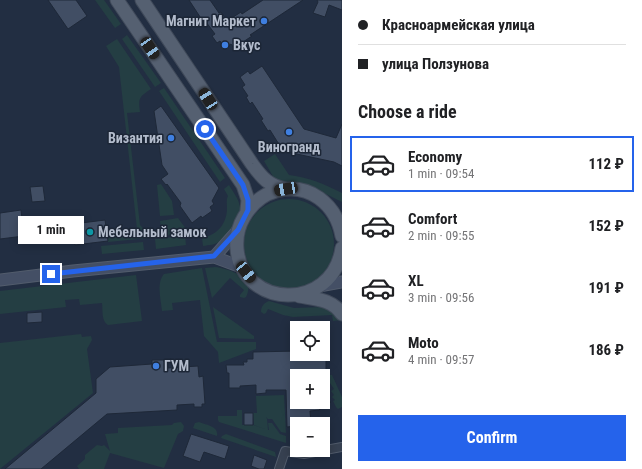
<!DOCTYPE html>
<meta charset="utf-8">
<style>
:root{--surface:#fff;--page:#f6f6f6;--text:#202124;--muted:#757577;--line:#e0e0e0;--accent:#2563eb}
body{margin:0;font-family:"Roboto Condensed",sans-serif;background:var(--page);color:var(--text);height:100vh;display:flex;flex-direction:column;font-size:15px;white-space:nowrap}
*{box-sizing:border-box;margin:0}
p{font-size:13px;color:var(--muted)}
.icon{flex:none;width:22px;height:22px;fill:none;stroke:currentColor;stroke-width:2;stroke-linecap:round;stroke-linejoin:round}
.map{position:relative;flex:1;overflow:hidden}
.sheet{display:flex;flex-direction:column;background:var(--surface);width:300px}
.sheet>*{flex:none}
.banner{display:grid;align-content:center;height:88px;padding:0 16px;background:var(--surface)}
.controls{position:absolute;left:290px;top:321px;display:grid;gap:8px}
.controls a{display:grid;place-items:center;width:40px;height:40px;border-radius:0px;background:var(--surface);box-shadow:0 2px 10px #0003;font-size:20px}
.end{position:absolute;width:18px;height:18px;margin:-9px;border:5px solid #2563eb;background:#fff;box-shadow:0 0 0 2px #fff}
.from{border-radius:50%}
.bubble{position:absolute;height:28px;border-radius:0px;background:var(--surface);box-shadow:0 2px 10px #0003;font-size:13px;font-weight:700;line-height:28px;text-align:center}
.car{position:absolute;width:12px;height:24px;margin:-12px -6px;border-radius:5px;box-shadow:0 0 3px 1px #0007;background:linear-gradient(#222 24%,#8ab4d8 0 40%,#222 0 76%,#8ab4d8 0 86%,#222 0)}
.banner b{display:flex;align-items:center;gap:14px;height:38px;font-size:15px}
.banner b+b{border-top:1px solid var(--line)}
.banner i{width:10px;height:10px;background:var(--text)}
ul{padding:0;list-style:none}
li{display:flex;align-items:center;gap:12px;height:56px;margin:0 8px 6px;padding:0 8px;border:2px solid transparent;border-radius:0px}
li div{flex:1}
li b{display:block;font-size:15px}
li em{font-style:normal;font-weight:700}
li.on{border-color:var(--accent)}
li>.icon{width:36px;height:36px;stroke-width:1.5}
h2{padding:0 16px;font-size:18px;line-height:48px}
.action{display:flex;gap:8px;margin-top:auto;padding:8px 16px}
.action a{flex:1;height:46px;border-radius:0px;background:var(--accent);color:#fff;font-size:16px;font-weight:700;line-height:46px;text-align:center}
main{display:flex;flex:1;min-height:0}
.map>svg:first-child{display:block}
.green{fill:#243e43}
.building{fill:#414e64;stroke:#1e2838}
.lines{fill:none;stroke-linecap:round;stroke-linejoin:round}
.minor-casing{stroke:#525c6c;stroke-width:10}
.secondary-casing{stroke:#525c6c;stroke-width:13}
.primary-casing{stroke:#404a5a;stroke-width:15}
.minor{stroke:#374151;stroke-width:8}
.secondary{stroke:#444f65;stroke-width:11}
.primary{stroke:#556071;stroke-width:13}
.route{stroke:#2563eb;stroke-width:5}
.shop-dot{fill:#3f7fe0;stroke:#1c2636;stroke-width:1.5}
.culture-dot{fill:#0f9aa8;stroke:#1c2636;stroke-width:1.5}
.labels{text-anchor:middle;dominant-baseline:central;stroke-width:3;stroke-linejoin:round;paint-order:stroke}
.poi-label{font-size:14px;font-weight:bold;fill:#b3bccc;stroke:#1c2636;text-anchor:start}
</style>
<main>
<div class="map">
<svg width="342" height="469" viewBox="0 0 342 469">
<rect width="100%" height="100%" fill="#222e42"/>
<path class="green" d="M95,0h9l17,24 -6,4z
M127,35l34,48 -6,4 -33,-48z
M117,39l34,50c-12,8 -13,9 -11,23l-13,1 13,112 7,8 1,5 -40,4 -1,-10 30,-3 -18,-162 -13,-21z
M164,88l61,90 -5,4 -61,-91z
M275,154l14,21c22,3 33,8 53,18v9l-18,-9 -17,-6 -25,-4 -8,-5 -10,-17z
M161,184l11,17 2,14 -14,1 -3,-31z
M229,185c4,7 10,14 11,22 1,11 -10,29 -19,34 -6,4 -12,4 -18,5l-1,-8c15,-3 25,-14 25,-30 0,-4 -1,-8 1,-12l-4,-7z
M244 244a45 45 0 1 1 90 0a45 45 0 1 1-90 0Z
M178,218l11,15 -27,3 -2,-15z
M185,236l1,9 -30,4 -1,-10z
M143,242l1,8 -42,4 -1,-8z
M216,267c15,3 40,10 30,30l-2,1 -4,-1v-2l4,-5 -14,-12 -18,20 -7,-30z
M202,268l15,74h39v7l-37,14 -1,-11 -14,-16 -4,-36 -28,3 1,7 -11,1c-1,-11 -6,-28 2,-37z
M136,275l6,46 -34,4c-7,-4 -5,-15 -6,-22l-22,2 -1,-6 -14,1 1,7 -66,7v-23z
M269,301l25,7 29,-1 7,1 12,12 -9,1 -1,-6 -39,2 -10,-2 -15,-6 -2,4 -2,1 -3,-2c0,-6 3,-9 8,-11z
M213,307l41,29v3l-35,-1z
M81,334l1,3 9,-1 1,4 -5,9 6,44 -93,76v-126z
M328,375h4l10,22v10l-4,2 -2,-2 -3,-6 2,-1 -3,-3 2,-2 -3,-4 3,-2 -4,-6z
M284,395l2,38 -5,-1 -9,-13h-4l-2,-2 1,2 1,11h1l-1,-7h4l8,11 6,2v7l-67,-21 -1,-2v-4h19v-6h5v15h11l12,4 -11,-4 -1,-12h4l-1,-17z
M181,422l3,4 -1,5 -5,3 -14,34 -54,-15 -6,16h-25l-2,-3 8,-7v-4l12,-10 5,1 2,-1 6,6 -5,-17 13,-1v-5l54,-3 2,-2z
M199,422c7,3 20,4 18,14l-24,-8 2,-5z
M226,434l49,18 1,5 -55,-19 1,-2z"/>
<path class="building" d="M48,0h28l11,16 -19,13z
M189,0h21l9,13 2,-1 6,9 14,-9 1,2 21,-14h40l-53,35 2,1 -18,12 -3,-4 -6,4 -5,-7 -3,2 -5,-7 3,-2 -9,-12 -2,1z
M317,0h25v10l-13,-5 -4,12 -12,-4 5,-11z
M262,66l42,63 32,9 6,-14v42l-8,-4 -42,-9 -12,-7 -10,-16 -2,1 -7,-11 2,-1 -11,-17 -2,2 -4,-7 2,-1 -6,-9 3,-2 -5,-8 8,-6 2,3z
M161,106l58,82 -7,13 2,3 -4,3 2,4 -10,7 -1,-2 -9,7 -12,-17 1,-3 -14,-19 -1,1 -5,-6 7,-5 -6,-9 -8,-54z
M43,186l2,15 -13,1 -2,-15z
M21,210l3,26 -24,3v-26z
M105,220l3,21 -33,4 -2,-21z
M42,312v10l-15,1v-10z
M297,351v3h29v22h-29v26h34l-12,8 -9,1 1,13h-14v2l-10,1 -1,-37h-20v3l-10,1v-9l-16,1v2h-11v-15h-2l-1,-8h18l-1,-3h4v-3h6v-7z
M152,360h12v2h4v6l30,-2 1,11 4,-1 2,28h-3v3h-8v-3l-17,1v5l-70,4 -66,55h-36l91,-76v-14l14,-12 42,-3z
M244,413h9v12h-9z
M191,434l38,12 -4,13 -21,-7 -4,10 -17,-6z
M254,455l13,5 -3,9h-5l-8,-3z"/>
<g class="lines">
<defs>
<path id="minor" d="M279,469l6,-18 19,3 38,-7"/>
<path id="secondary" d="M214,257l24,-27
M0,280l73,-9 141,-14 27,10
M319,286l23,-4"/>
<path id="primary" d="M117,0l126,185 5,15 -1,10
M142,0l110,164c10,14 17,22 34,25
M342,236c-6,-32 -33,-54 -66,-45 -15,4 -25,14 -32,26 -6,10 -8,21 -7,32 5,59 95,64 105,-1
M299,296c16,3 33,3 43,18"/>
</defs>
<use href="#minor" class="minor-casing"/>
<use href="#secondary" class="secondary-casing"/>
<use href="#primary" class="primary-casing"/>
<use href="#minor" class="minor"/>
<use href="#secondary" class="secondary"/>
<use href="#primary" class="primary"/>
</g>
<g class="lines">
<path class="route" d="M51,274l163,-18 24,-26 10,-20v-10l-5,-15 -38,-56"/>
</g>
<g class="shop-dot">
<circle cx="264" cy="21" r="4"/>
<circle cx="225" cy="45" r="4"/>
<circle cx="289" cy="132" r="4"/>
<circle cx="171" cy="138" r="4"/>
<circle cx="156" cy="366" r="4"/>
</g>
<circle class="culture-dot" cx="90" cy="232" r="4"/>
<g class="labels">
<g class="poi-label">
<text x="256" y="21" text-anchor="end">Магнит Маркет</text>
<text x="233" y="45">Вкус</text>
<text x="163" y="138" text-anchor="end">Византия</text>
<text x="289" y="147" text-anchor="middle">Виногранд</text>
<text x="98" y="232">Мебельный замок</text>
<text x="164" y="366">ГУМ</text>
</g>
</g>
</svg>
<div class="controls">
<a><svg class="icon" aria-label="locate" viewBox="0 0 24 24"><circle cx="12" cy="12" r="6"/><path d="M12 2v4M12 18v4M2 12h4M18 12h4"/></svg></a>
<a>+</a>
<a>−</a>
</div>
<i class="end from" style="left:205px;top:129px"></i>
<i class="end" style="left:51px;top:274px"></i>
<div class="bubble" style="left:18px;top:216px;width:66px">1 min</div>
<i class="car" style="left:150px;top:48px;rotate:146deg"></i>
<i class="car" style="left:208px;top:99px;rotate:327deg"></i>
<i class="car" style="left:286px;top:189px;rotate:260deg"></i>
<i class="car" style="left:246px;top:272px;rotate:141deg"></i>
</div>
<section class="sheet">
<div class="banner">
<b><i class="from"></i>Красноармейская улица</b>
<b><i></i>улица Ползунова</b>
</div>
<h2>Choose a ride</h2>
<ul>
<li class="on"><svg class="icon" aria-label="car" viewBox="0 0 24 24"><path d="M5 17H2v-5l4-1 3-4h7l3 4 3 1v5h-3M9 17h6M6 11h13"/><circle cx="7" cy="17" r="2"/><circle cx="17" cy="17" r="2"/></svg><div><b>Economy</b><p>1 min · 09:54</p></div><em>112 ₽</em></li>
<li><svg class="icon" aria-label="car" viewBox="0 0 24 24"><path d="M5 17H2v-5l4-1 3-4h7l3 4 3 1v5h-3M9 17h6M6 11h13"/><circle cx="7" cy="17" r="2"/><circle cx="17" cy="17" r="2"/></svg><div><b>Comfort</b><p>2 min · 09:55</p></div><em>152 ₽</em></li>
<li><svg class="icon" aria-label="car" viewBox="0 0 24 24"><path d="M5 17H2v-5l4-1 3-4h7l3 4 3 1v5h-3M9 17h6M6 11h13"/><circle cx="7" cy="17" r="2"/><circle cx="17" cy="17" r="2"/></svg><div><b>XL</b><p>3 min · 09:56</p></div><em>191 ₽</em></li>
<li><svg class="icon" aria-label="car" viewBox="0 0 24 24"><path d="M5 17H2v-5l4-1 3-4h7l3 4 3 1v5h-3M9 17h6M6 11h13"/><circle cx="7" cy="17" r="2"/><circle cx="17" cy="17" r="2"/></svg><div><b>Moto</b><p>4 min · 09:57</p></div><em>186 ₽</em></li>
</ul>
<div class="action"><a>Confirm</a></div>
</section>
</main>
